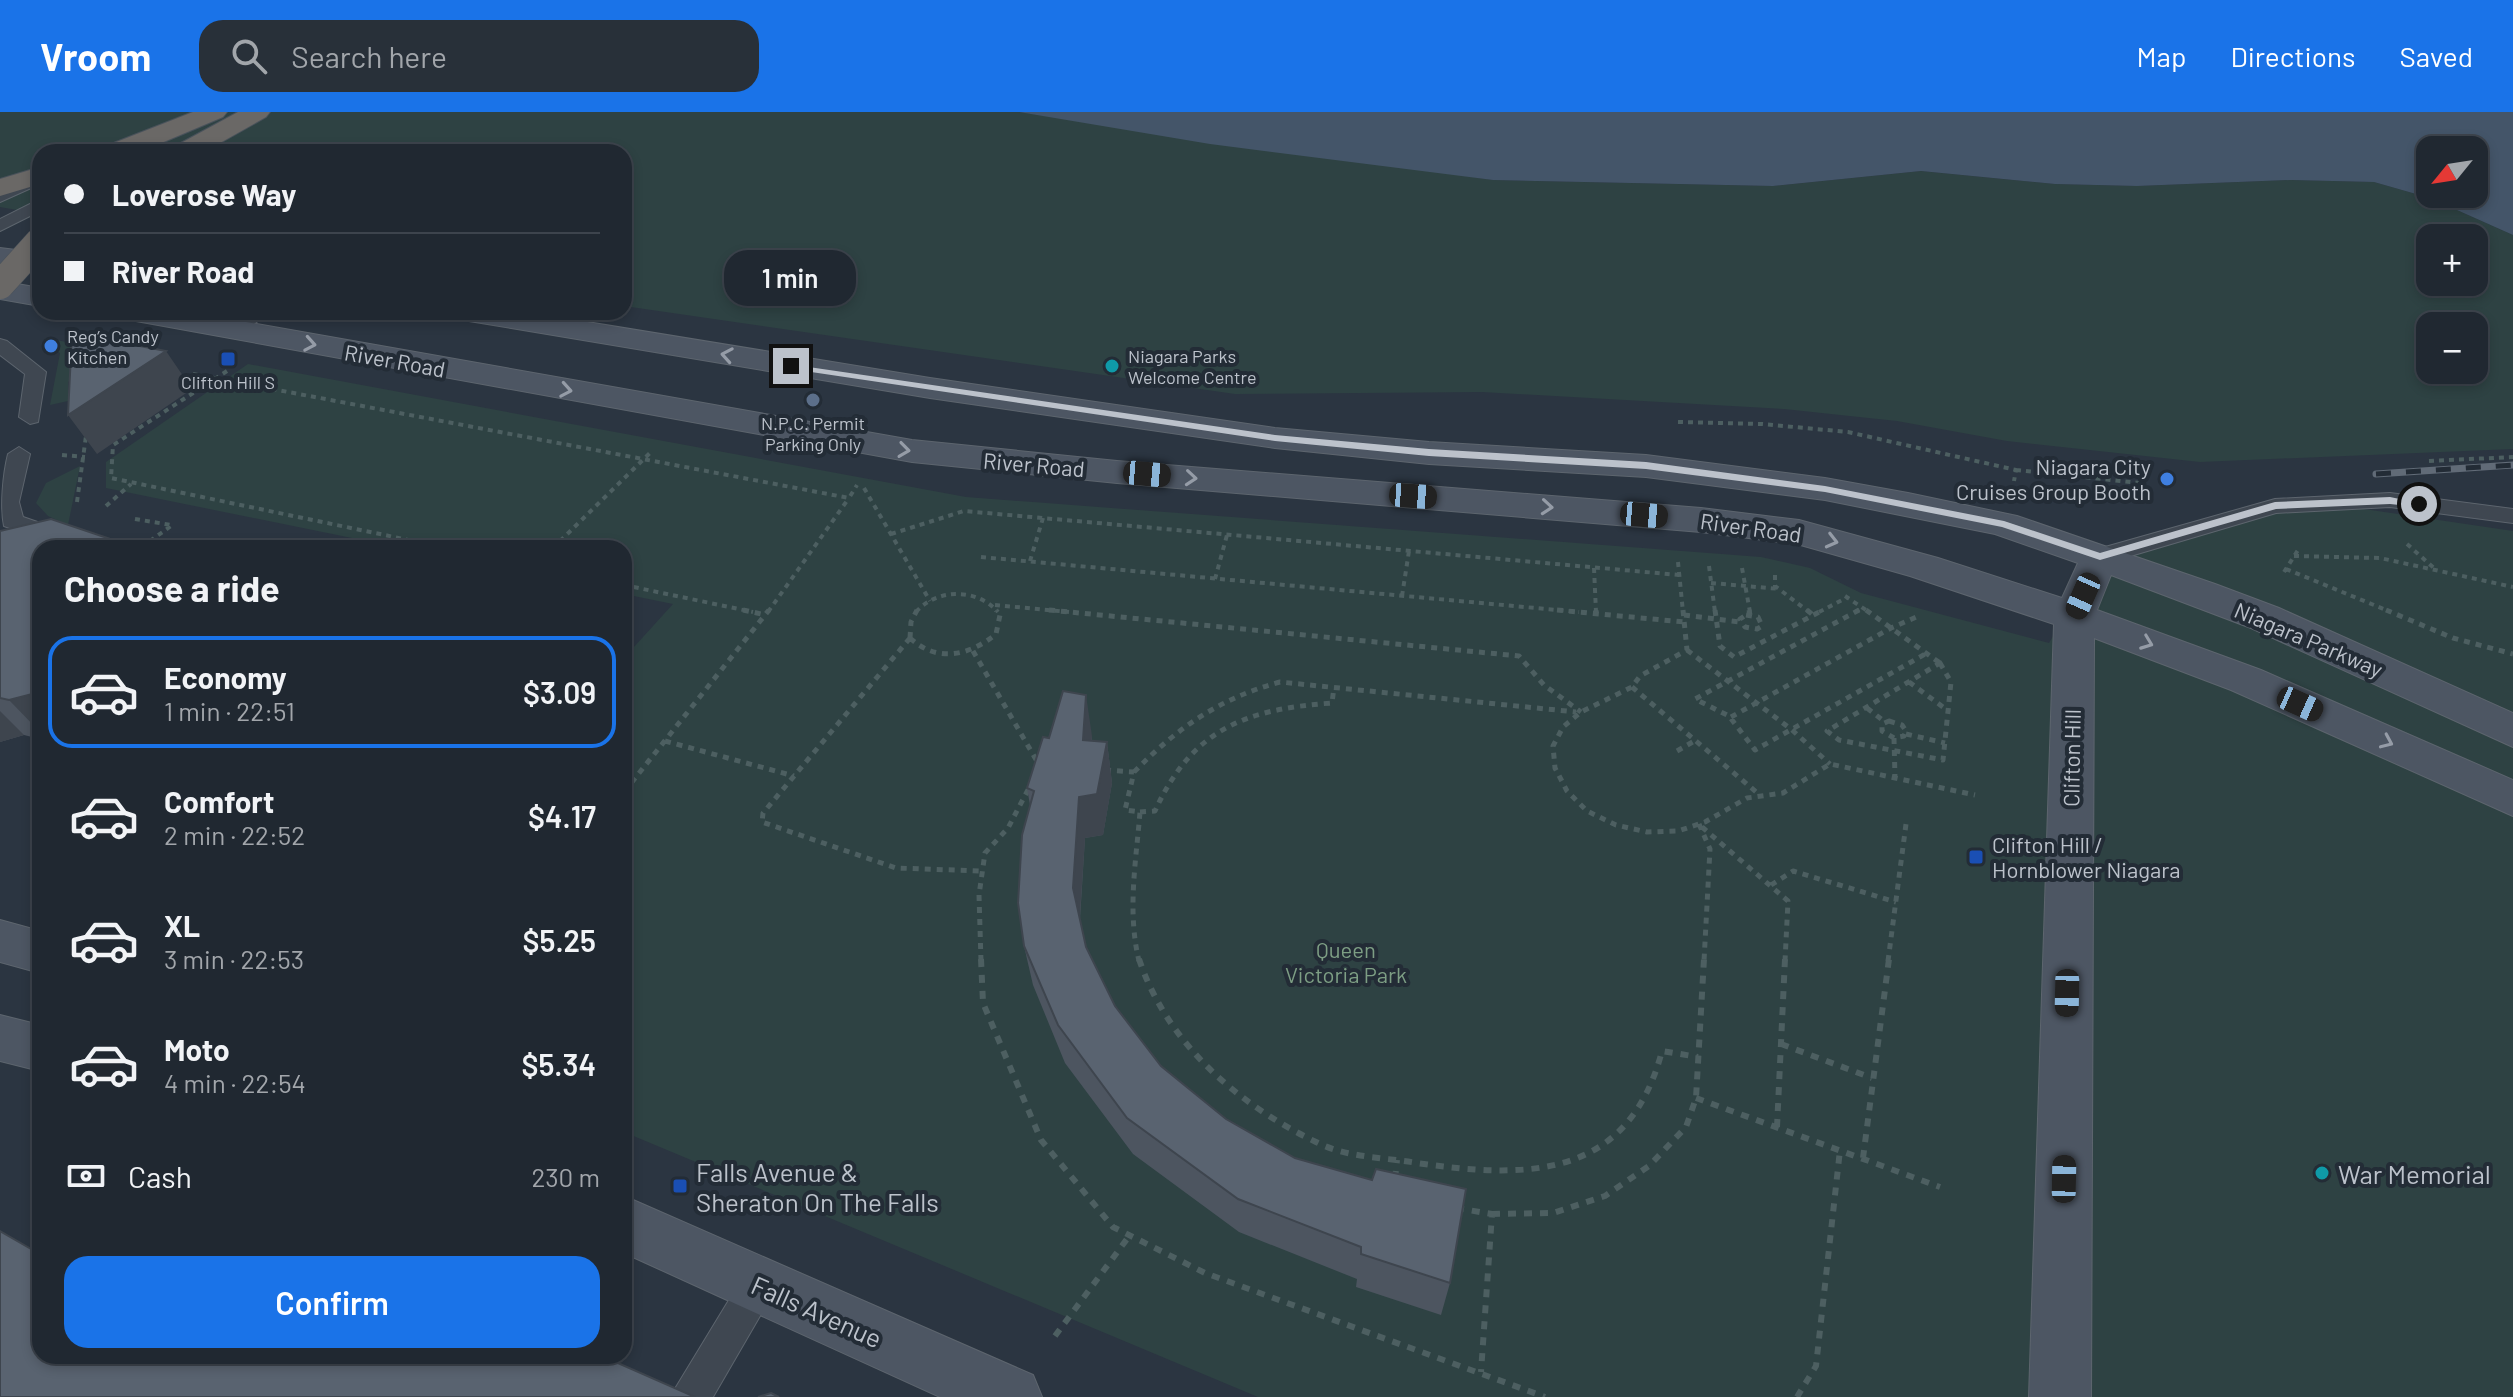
<!DOCTYPE html>
<meta charset="utf-8">
<style>
:root{--surface:#202831;--page:#283039;--text:#f1f3f6;--muted:#a2a6ab;--line:#3d444d;--accent:#1a73e8}
body{margin:0;font-family:Barlow,sans-serif;background:var(--page);color:var(--text);height:100vh;display:flex;flex-direction:column;font-size:30px;white-space:nowrap}
*{box-sizing:border-box;margin:0}
p{font-size:26px;color:var(--muted)}
.icon{flex:none;width:44px;height:44px;fill:none;stroke:currentColor;stroke-width:2;stroke-linecap:round;stroke-linejoin:round}
.map{position:relative;flex:1;overflow:hidden}
.drawer{position:absolute;left:32px;top:428px;width:600px;height:824px;display:flex;flex-direction:column;background:var(--surface);border-radius:24px;box-shadow:0 4px 12px #0003,0 0 0 2px var(--line)}
.drawer>*{flex:none}
.top-card{position:absolute;left:32px;top:32px;width:600px;height:176px;border-radius:24px;box-shadow:0 4px 12px #0003,0 0 0 2px var(--line);display:grid;align-content:center;height:176px;padding:0 32px;background:var(--surface)}
.needle{width:52px;rotate:240deg}
.tools{position:absolute;left:2416px;top:24px;display:grid;gap:16px}
.tools a{display:grid;place-items:center;width:72px;height:72px;border-radius:16px;background:var(--surface);box-shadow:0 4px 12px #0003,0 0 0 2px var(--line);font-size:40px}
.end{position:absolute;width:36px;height:36px;margin:-18px;border:10px solid #bcc2cb;background:#111;box-shadow:0 0 0 4px #111}
.from{border-radius:50%}
.bubble{position:absolute;height:56px;border-radius:24px;background:var(--surface);box-shadow:0 4px 12px #0003,0 0 0 2px var(--line);font-size:26px;font-weight:600;line-height:56px;text-align:center}
.car{position:absolute;width:24px;height:48px;margin:-24px -12px;border-radius:10px;box-shadow:0 0 6px 2px #0007;background:linear-gradient(#222 24%,#8ab4d8 0 40%,#222 0 76%,#8ab4d8 0 86%,#222 0)}
.top-card b{display:flex;align-items:center;gap:28px;height:76px;font-size:30px}
.top-card b+b{border-top:2px solid var(--line)}
.top-card i{width:20px;height:20px;background:var(--text)}
ul{padding:0;list-style:none}
li{display:flex;align-items:center;gap:24px;height:112px;margin:0 16px 12px;padding:0 16px;border:4px solid transparent;border-radius:24px}
li div{flex:1}
li b{display:block;font-size:30px}
li em{font-style:normal;font-weight:600}
li.selected{border-color:var(--accent)}
li>.icon{width:72px;height:72px;stroke-width:1.5}
h2{padding:0 32px;font-size:36px;line-height:96px}
.pay{display:flex;align-items:center;gap:20px;height:88px;padding:0 32px;font-size:30px}
.pay p{margin-inline-start:auto}
.button{display:flex;gap:16px;margin-top:auto;padding:16px 32px}
.button a{flex:1;height:92px;border-radius:24px;background:var(--accent);color:#fff;font-size:32px;font-weight:600;line-height:92px;text-align:center}
header{display:flex;align-items:center;gap:48px;box-sizing:border-box;height:112px;padding:0 40px;background:var(--accent);color:#fff}
header strong{font-size:38px}
nav{display:flex;gap:44px;margin-inline-start:auto;font-size:28px}
.search{width:560px;height:72px;background:var(--page);display:flex;align-items:center;gap:20px;box-sizing:border-box;padding:0 28px;border-radius:24px;color:var(--muted);font-size:30px}
.map>svg:first-child{display:block}
.green{fill:#2e4243;fill-rule:evenodd}
.water{fill:#445569;fill-rule:evenodd}
.lines{fill:none;stroke-linecap:round;stroke-linejoin:round}
.service-casing{stroke:#5d656e;stroke-width:2}
.secondary-casing{stroke:#5d656e;stroke-width:2}
.trunk-casing{stroke:#49525b;stroke-width:2}
.path-far2{stroke:#4d5f61;stroke-width:4;stroke-dasharray:5 5;stroke-linecap:butt}
.path-far1{stroke:#4d5f61;stroke-width:5;stroke-dasharray:6 6;stroke-linecap:butt}
.path{stroke:#4d5f61;stroke-width:6;stroke-dasharray:8 8;stroke-linecap:butt}
.service{fill:#3f4751;fill-rule:evenodd}
.secondary{fill:#4d5663;fill-rule:evenodd}
.trunk{fill:#6a6866;fill-rule:evenodd}
.rail-casing{stroke:#616b77;stroke-width:7}
.rail{stroke:#232c36;stroke-width:5;stroke-dasharray:15;stroke-linecap:butt}
.trunk-bridge-casing{stroke:#49525b;stroke-width:29;stroke-linecap:butt}
.trunk-bridge{stroke:#6a6866;stroke-width:28}
.wall{fill:#4d5560}
.shaded-wall{fill:#3e454e}
.building{fill:#596370;stroke:#3e454e;stroke-width:2}
.oneway{stroke:#959ca7}
.route{fill:#bcc2cb}
.shop-dot{fill:#3f7fe0;stroke:#232c36;stroke-width:3}
.transit-dot{fill:#1a4fb4;stroke:#232c36;stroke-width:3}
.culture-dot{fill:#0f9aa8;stroke:#232c36;stroke-width:3}
.service-dot{fill:#5c6f8a;stroke:#232c36;stroke-width:3}
.labels{text-anchor:middle;dominant-baseline:central;stroke-width:8;stroke-linejoin:round;paint-order:stroke}
.far-poi-label{font-size:18px;fill:#bcc2cb;stroke:#232c36;text-anchor:start}
.street-label{font-size:22px;fill:#bcc2cb;stroke:#232c36}
.poi-label{font-size:22px;fill:#bcc2cb;stroke:#232c36;text-anchor:end}
.park-label{font-size:22px;fill:#7d9e84;stroke:#232c36}
.near-poi-label{font-size:26px;fill:#bcc2cb;stroke:#232c36;text-anchor:start}
.near-street-label{font-size:26px;fill:#bcc2cb;stroke:#232c36}
</style>
<header>
<strong>Vroom</strong>
<div class="search"><svg class="icon" aria-label="search" viewBox="0 0 24 24"><circle cx="10" cy="10" r="6"/><path d="M15 15l6 6"/></svg>Search here</div>
<nav><a>Map</a><a>Directions</a><a>Saved</a></nav>
</header>
<div class="map">
<svg width="2513" height="1285" viewBox="0 0 2513 1285">
<rect width="100%" height="100%" fill="#2b3541"/>
<path class="green" d="M0,0h1019l475,68 279,6 148,-15 134,13 82,2 154,-6 83,2 56,16 83,37v214l-313,13 -193,-21 -110,-20 -113,-12 -302,-17 -247,2 -611,-88v-154h-584v62l-40,-7zM2430,126h44v44h-44zM2430,214h44v44h-44z
M46,226l66,13 -1,5 -43,26v19l-18,4 10,-52 -17,-12z
M248,252l718,133 795,60 49,11 51,25 188,50 51,-86 175,-51 89,3 149,22v866h-1255l-634,-265v-474l49,-54 -49,-10v-46h-223l-295,-60v-26z
M80,354l-12,59 -20,-9 -12,-13 10,-20z"/>
<path class="water" d="M1019,0h1494v123l-83,-37 -56,-16 -83,-2 -154,6 -82,-2 -134,-13 -148,15 -280,-6 -283,-36zM2430,38h44v44h-44z"/>
<g class="lines">
<defs>
<path id="service" d="M40,60v12l-40,18v-12z
M40,87v12l-40,20v-12z
M246,200h23l-29,23h-14l-3,-4z
M0,227l7,2 39,31 -8,50 -8,2 -11,-7 6,-43 -25,-19z
M19,335l11,7 -11,48 4,15 52,18 40,8 3,5h-53l-61,-22c-4,-19 -1,-52 4,-72z
M2390,381l123,16v14l-123,-16 -114,6 -176,52 -9,-2 -3,-6 3,-6 184,-52z
M759,1154l13,6 6,13 -65,112h-43l76,-125z"/>
<path id="secondary" d="M0,136l40,5v18l-40,-5z
M0,169l40,7v18l-40,-7z
M120,200h69l723,128 205,21 584,47 98,12 139,38 124,40 16,-35 -83,-29 -170,-34 -179,-23 -217,-13 -154,-16 -345,-50 -461,-77 -11,-2 -5,-7h73l404,66 345,50 154,14 217,13 179,23 83,15 109,23 198,68 64,24 234,105v34l-262,-119 -140,-53 -14,35 164,60 252,110v36l-282,-126 -137,-52 -3,759h-62l25,-773 -144,-48 -113,-32 -96,-12 -584,-49 -205,-21 -776,-141 -11,-2z
M0,808l40,11v42l-40,-11z
M0,903l40,10v46l-40,-10z
M624,1084l409,179 9,22h-102l-316,-144z"/>
<path id="trunk" d="M193,0h34l-4,5 -83,35h-38l4,-6z
M238,0h32l-4,5 -62,35h-25l-2,-3 4,-6z
M40,55v17l-40,12v-17z"/>
</defs>
<use href="#service" class="service-casing"/>
<use href="#secondary" class="secondary-casing"/>
<use href="#trunk" class="trunk-casing"/>
<path class="path-far2" d="M227,259l-114,74 -2,33 336,70
M193,262l656,124 8,-13
M1678,310l84,2 86,8 168,38 -2,11
M62,343l23,2
M2429,349l84,-4
M2016,358l124,13
M864,376l66,113
M77,390l9,-66
M106,394l25,-22
M135,407l36,6
M891,422l73,-23 715,64
M150,429l21,-15
M2407,432l28,25
M553,436l100,-98
M2294,444l86,2 133,29
M981,445l598,55
M1030,449l13,-43
M1678,450l5,50
M1709,454l6,46
M1594,456l2,44
M1742,456l8,44
M2286,457l105,43
M2284,460l16,-25
M1775,463v11l34,26
M1215,467l12,-44
M1711,471l69,6
M624,473l129,27
M1402,484l7,-45
M1845,484l24,16
M995,493l74,7
M768,500l81,-114
M916,500c21,-24 61,-24 82,0
M1819,500l29,-15
M1855,500l8,-4"/>
<path class="path-far1" d="M743,498l23,5
M1049,498l470,46 25,29 37,27
M1557,498l127,12
M1596,498v4
M1683,498l4,40 -47,26 -8,11 -51,25 -18,15 -10,19 2,22 12,23 20,20 29,14 31,7 31,-1 27,-9 42,-24 36,-5 47,-29 145,31
M1715,498l5,36 14,11 89,-47
M1749,498l1,5
M1807,498l6,5
M1859,498l-164,89 34,17 26,34 172,-97
M1866,498l74,53
M2386,498l67,28 60,16
M1684,503l56,7
M1746,503l12,2 4,9 -5,3 -12,-2 -5,-8z
M910,526c27,25 59,18 86,-4l4,-19 -4,-5
M910,526l-147,175 -1,9 134,46 86,3
M910,526l1,-16 6,-12
M1687,538l105,80 38,34
M973,539l65,112
M1940,551l11,19 -8,78 -104,-20 -12,-9z
M1909,570l38,28
M1632,575l129,109
M1867,596l18,14
M1731,605l160,-89 30,-13
M1889,609l13,4 4,6 -2,5 -10,2 -12,-7v-7z
M1906,622l39,9
M1894,626l1,40
M665,629l129,35
M1677,639l19,-11
M1105,658l29,2 -9,38 15,2c-4,50 -13,99 -1,149
M1134,660c43,-44 86,-74 146,-90l296,30
M624,680l145,-182
M1140,700l15,-1c37,-82 91,-102 177,-108l2,-16
M1699,712l11,25 -6,112
M1702,715l86,74 -3,60
M1771,773l22,-14 103,31
M981,849l-2,-66 6,-42 23,-25 22,-42
M1888,849l18,-137"/>
<path class="path" d="M981,847l2,44 58,137 72,87 92,46 340,124
M1139,847c28,84 98,145 177,183 31,16 67,15 101,21 110,16 211,17 245,-112l36,6
M1781,932l91,34
M1696,986l244,89
M1777,1015l8,-168
M1863,1046l26,-199
M1395,1067l2,-19
M1456,1096l36,6 -11,158
M1492,1102l61,-1 52,-17 44,-30 37,-39 10,-29 8,-139
M1055,1224l75,-101
M1797,1285l19,-31 24,-216"/>
<use href="#service" class="service"/>
<use href="#secondary" class="secondary"/>
<use href="#trunk" class="trunk"/>
<defs>
<path id="rail" d="M2376,362l137,-9"/>
</defs>
<use href="#rail" class="rail-casing"/>
<use href="#rail" class="rail"/>
<defs>
<path id="trunk-bridge" d="M0,173l40,-44"/>
</defs>
<use href="#trunk-bridge" class="trunk-bridge-casing"/>
<use href="#trunk-bridge" class="trunk-bridge"/>
</g>
<path class="wall" d="M0,419l40,17v191l-16,-4 -24,7z
M1092,624v5l15,1 5,41 -9,52 -18,3 -5,81 6,28 29,59 46,60 65,53 224,164 -9,32 -85,-28 1,-8 -118,-47 -106,-78 -68,-91 -32,-78 -9,-39 6,-141 -3,-17 22,-50z"/>
<path class="shaded-wall" d="M166,239l26,38 -95,65 -29,-39z
M40,580v40l-31,-32z
M1086,583l6,41 -3,46 -6,-42z
M0,599l24,24 -24,7z
M1107,630l5,41 -9,52 -18,3 -6,90 -6,-40 6,-91z"/>
<path class="building" d="M72,221l94,18 -98,64z
M51,407l86,29h-97v144l-31,8 -9,-2v-167z
M1063,579l23,4 -3,45 24,2 -10,52 -18,3 -6,91 13,59 29,59 46,60 65,53 69,39 77,22 4,-11 90,20 -16,94 -89,-29v-7l-123,-48 -111,-81 -69,-93 -34,-79 -6,-43 4,-68 12,-44 -7,-3 16,-51 6,1z
M0,1119l31,18 9,9v98h562l93,41h-695z
M771,1281l8,4h-21z"/>
<defs><path id="oneway-chevron" d="M-2-3.5L2.5 0L-2 3.5" fill="none" stroke-width="1.6" stroke-linecap="round" stroke-linejoin="round" transform="scale(2)"/></defs>
<g class="oneway">
<use href="#oneway-chevron" transform="translate(310 232) rotate(10)"/>
<use href="#oneway-chevron" transform="translate(727 243) rotate(-170)"/>
<use href="#oneway-chevron" transform="translate(566 278) rotate(10)"/>
<use href="#oneway-chevron" transform="translate(904 338) rotate(8)"/>
<use href="#oneway-chevron" transform="translate(1191 366) rotate(5)"/>
<use href="#oneway-chevron" transform="translate(1547 395) rotate(5)"/>
<use href="#oneway-chevron" transform="translate(1832 429) rotate(14)"/>
<use href="#oneway-chevron" transform="translate(2147 531) rotate(21)"/>
<use href="#oneway-chevron" transform="translate(2387 630) rotate(24)"/>
</g>
<path class="route" d="M788,252l487,71 154,14 217,13 179,24 179,35 96,32 175,-51 115,-5 34,7 -5,3 -29,-3 -114,5 -176,51 -98,-33 -177,-35 -179,-23 -217,-13 -154,-15 -484,-72z"/>
<g class="shop-dot">
<circle cx="51" cy="234" r="8"/>
<circle cx="2167" cy="367" r="8"/>
</g>
<g class="transit-dot">
<rect x="220" y="239" width="16" height="16" rx="4"/>
<rect x="1968" y="737" width="16" height="16" rx="4"/>
<rect x="672" y="1066" width="16" height="16" rx="4"/>
</g>
<g class="culture-dot">
<circle cx="1112" cy="254" r="8"/>
<circle cx="2322" cy="1061" r="8"/>
</g>
<circle class="service-dot" cx="813" cy="288" r="8"/>
<g class="labels">
<g class="far-poi-label">
<text x="67" y="224">Reg’s Candy<tspan x="67" dy="21">Kitchen</tspan></text>
<text x="1128" y="244">Niagara Parks<tspan x="1128" dy="21">Welcome Centre</tspan></text>
<text x="228" y="270" text-anchor="middle">Clifton Hill S</text>
<text x="813" y="311" text-anchor="middle">N.P.C. Permit<tspan x="813" dy="21">Parking Only</tspan></text>
</g>
<g class="street-label">
<text transform="translate(395 248) rotate(10)">River Road</text>
<text transform="translate(1034 352) rotate(5)">River Road</text>
<text transform="translate(1751 415) rotate(8)">River Road</text>
<text transform="translate(2309 527) rotate(23)">Niagara Parkway</text>
<text transform="translate(2071 646) rotate(-89)">Clifton Hill</text>
</g>
<g class="poi-label">
<text x="2151" y="354">Niagara City<tspan x="2151" dy="25">Cruises Group Booth</tspan></text>
<text x="1992" y="732" text-anchor="start">Clifton Hill /<tspan x="1992" dy="25">Hornblower Niagara</tspan></text>
</g>
<g class="park-label">
<text x="1346" y="837">Queen<tspan x="1346" dy="25">Victoria Park</tspan></text>
</g>
<g class="near-poi-label">
<text x="696" y="1059">Falls Avenue &amp;<tspan x="696" dy="30">Sheraton On The Falls</tspan></text>
<text x="2338" y="1061">War Memorial</text>
</g>
<g class="near-street-label">
<text transform="translate(817 1199) rotate(24)">Falls Avenue</text>
</g>
</g>
</svg>
<div class="tools">
<a><svg class="needle" viewBox="-14 -14 28 28"><path d="M0-13l5 13h-10z" fill="#e53935"/><path d="M0 13l5-13h-10z" fill="#a2a6ab"/></svg></a>
<a>+</a>
<a>−</a>
</div>
<i class="end from" style="left:2419px;top:392px"></i>
<i class="end" style="left:791px;top:254px"></i>
<div class="bubble" style="left:724px;top:138px;width:132px">1 min</div>
<i class="car" style="left:1147px;top:362px;rotate:95deg"></i>
<i class="car" style="left:1413px;top:384px;rotate:94deg"></i>
<i class="car" style="left:1644px;top:403px;rotate:95deg"></i>
<i class="car" style="left:2083px;top:484px;rotate:204deg"></i>
<i class="car" style="left:2300px;top:592px;rotate:114deg"></i>
<i class="car" style="left:2067px;top:881px;rotate:181deg"></i>
<i class="car" style="left:2064px;top:1067px;rotate:1deg"></i>
<div class="top-card">
<b><i class="from"></i>Loverose Way</b>
<b><i></i>River Road</b>
</div>
<section class="drawer">
<h2>Choose a ride</h2>
<ul>
<li class="selected"><svg class="icon" aria-label="car" viewBox="0 0 24 24"><path d="M5 17H2v-5l4-1 3-4h7l3 4 3 1v5h-3M9 17h6M6 11h13"/><circle cx="7" cy="17" r="2"/><circle cx="17" cy="17" r="2"/></svg><div><b>Economy</b><p>1 min · 22:51</p></div><em>$3.09</em></li>
<li><svg class="icon" aria-label="car" viewBox="0 0 24 24"><path d="M5 17H2v-5l4-1 3-4h7l3 4 3 1v5h-3M9 17h6M6 11h13"/><circle cx="7" cy="17" r="2"/><circle cx="17" cy="17" r="2"/></svg><div><b>Comfort</b><p>2 min · 22:52</p></div><em>$4.17</em></li>
<li><svg class="icon" aria-label="car" viewBox="0 0 24 24"><path d="M5 17H2v-5l4-1 3-4h7l3 4 3 1v5h-3M9 17h6M6 11h13"/><circle cx="7" cy="17" r="2"/><circle cx="17" cy="17" r="2"/></svg><div><b>XL</b><p>3 min · 22:53</p></div><em>$5.25</em></li>
<li><svg class="icon" aria-label="car" viewBox="0 0 24 24"><path d="M5 17H2v-5l4-1 3-4h7l3 4 3 1v5h-3M9 17h6M6 11h13"/><circle cx="7" cy="17" r="2"/><circle cx="17" cy="17" r="2"/></svg><div><b>Moto</b><p>4 min · 22:54</p></div><em>$5.34</em></li>
</ul>
<div class="pay"><svg class="icon" aria-label="cash" viewBox="0 0 24 24"><path d="M3 7h18v10H3z"/><circle cx="12" cy="12" r="2"/></svg>Cash<p>230 m</p></div>
<div class="button"><a>Confirm</a></div>
</section>
</div>
